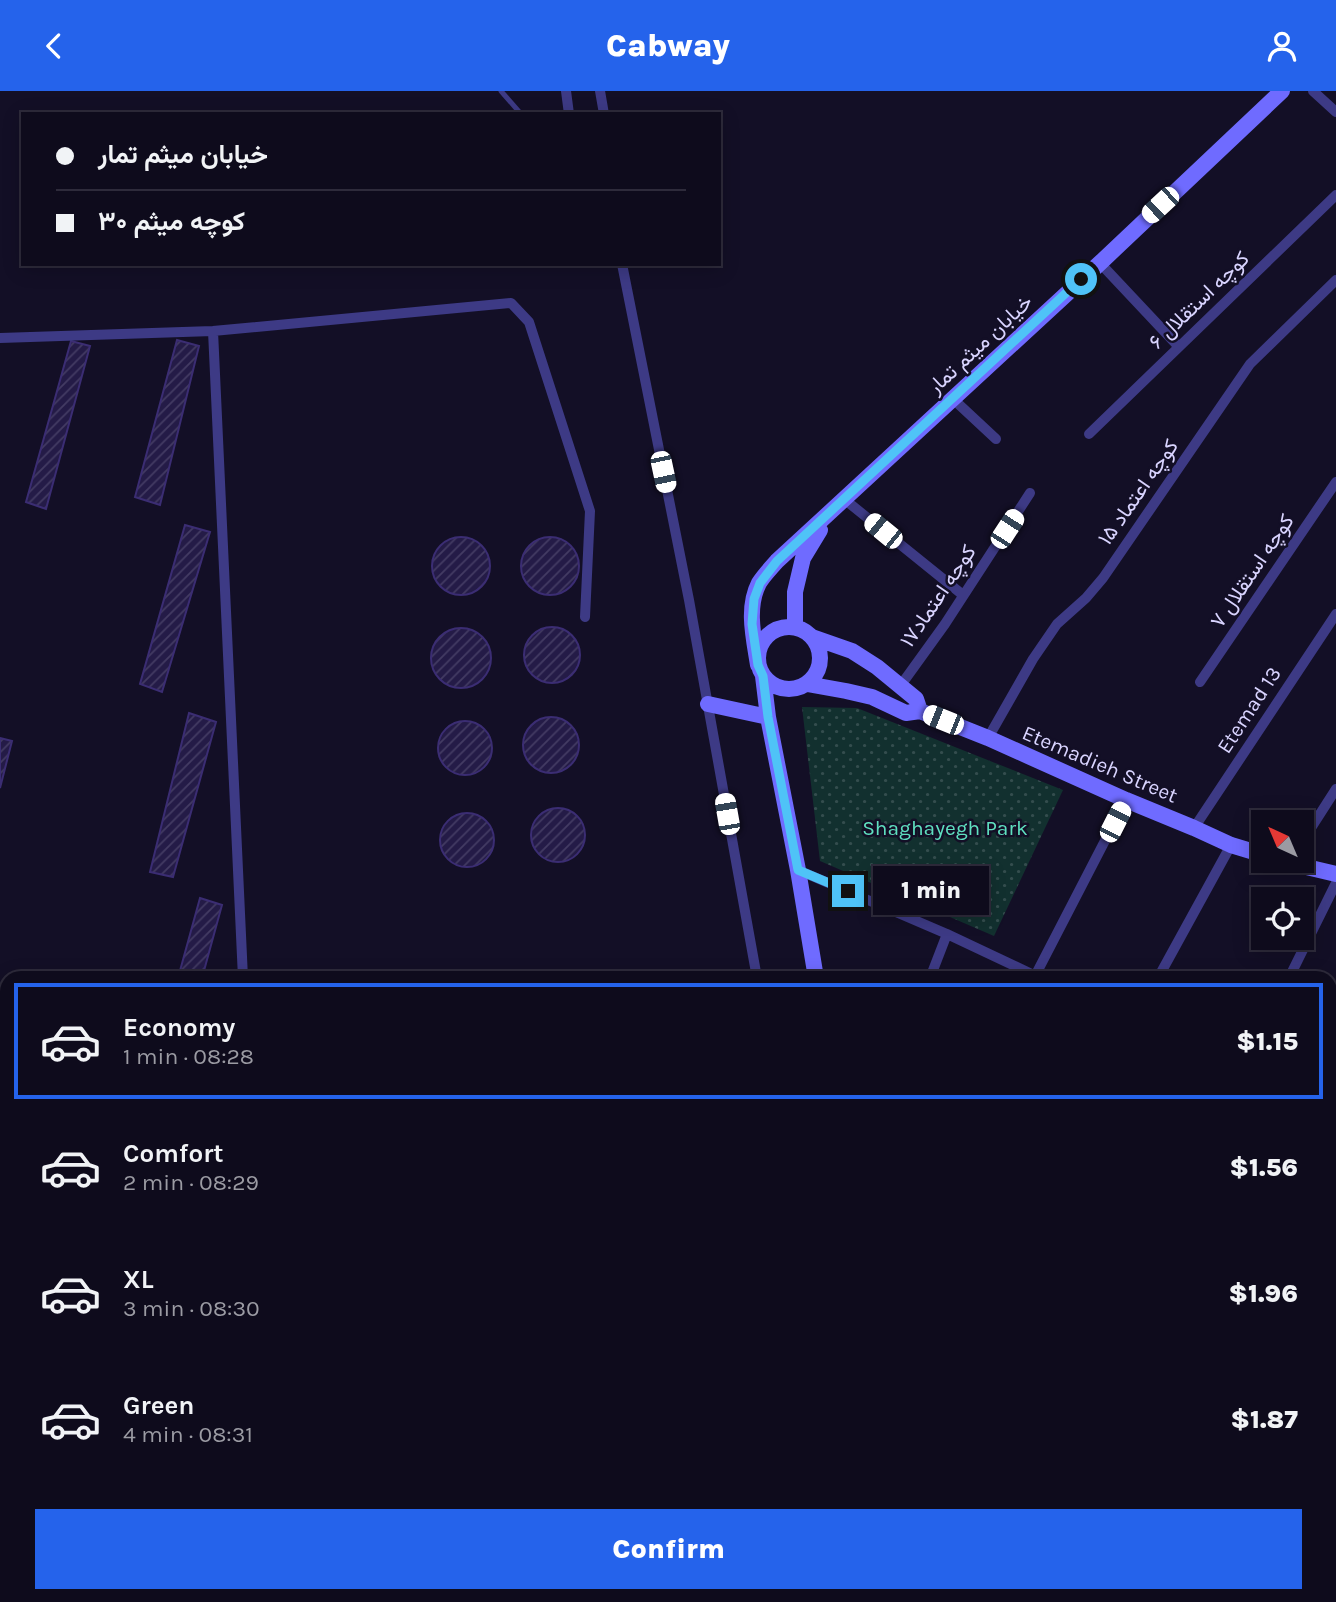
<!DOCTYPE html>
<meta charset="utf-8">
<style>
:root{--surface:#0e0b1c;--page:#171425;--text:#f1f3f6;--muted:#9b9ba3;--line:#2e2b3b;--accent:#2563eb}
body{margin:0;font-family:Karla,Vazirmatn,sans-serif;background:var(--page);color:var(--text);height:100vh;display:flex;flex-direction:column;font-size:26px;white-space:nowrap}
*{box-sizing:border-box;margin:0}
p{font-size:23px;color:var(--muted)}
.icon{flex:none;width:38px;height:38px;fill:none;stroke:currentColor;stroke-width:2;stroke-linecap:round;stroke-linejoin:round}
.map{position:relative;flex:1;overflow:hidden}
.side{position:absolute;left:0px;top:880px;width:1337px;height:632px;display:flex;flex-direction:column;background:var(--surface);border-radius:21px 21px 0 0;box-shadow:0 4px 18px #0003,0 0 0 2px var(--line)}
.side>*{flex:none}
.banner{position:absolute;left:21px;top:21px;width:700px;height:154px;border-radius:0px;box-shadow:0 4px 18px #0003,0 0 0 2px var(--line);display:grid;align-content:center;height:154px;padding:0 35px;background:var(--surface)}
.needle{width:46px;rotate:316deg}
.controls{position:absolute;left:1251px;top:719px;display:grid;gap:14px}
.controls a{display:grid;place-items:center;width:63px;height:63px;border-radius:0px;background:var(--surface);box-shadow:0 4px 18px #0003,0 0 0 2px var(--line);font-size:35px}
.end{position:absolute;width:32px;height:32px;margin:-16px;border:9px solid #4fc3f7;background:#111;box-shadow:0 0 0 4px #111}
.from{border-radius:50%}
.bubble{position:absolute;height:49px;border-radius:0px;background:var(--surface);box-shadow:0 4px 18px #0003,0 0 0 2px var(--line);font-size:23px;font-weight:800;line-height:49px;text-align:center}
.car{position:absolute;width:21px;height:42px;margin:-21px -10px;border-radius:9px;box-shadow:0 0 5px 2px #0007;background:linear-gradient(#fff 24%,#345 0 40%,#fff 0 76%,#345 0 86%,#fff 0)}
.banner b{display:flex;align-items:center;gap:24px;height:66px;font-size:26px}
.banner b+b{border-top:2px solid var(--line)}
.banner i{width:18px;height:18px;background:var(--text)}
ul{padding:12px 0 0;list-style:none}
li{display:flex;align-items:center;gap:21px;height:116px;margin:0 14px 10px;padding:0 21px;border:4px solid transparent;border-radius:0px}
li div{flex:1}
li b{display:block;font-size:26px}
li em{font-style:normal;font-weight:800}
li.current{border-color:var(--accent)}
li>.icon{width:63px;height:63px;stroke-width:1.5}
.primary-button{display:flex;gap:14px;margin-top:auto;padding:14px 35px}
.primary-button a{flex:1;height:80px;border-radius:0px;background:var(--accent);color:#fff;font-size:28px;font-weight:800;line-height:80px;text-align:center}
header{display:flex;justify-content:space-between;align-items:center;height:91px;padding:0 35px;background:var(--accent);color:#fff;font-size:32px;font-weight:800}
.map>svg:first-child{display:block}
.cemetery{fill:url(#cemetery-stones)}
.park{fill:url(#park-dots)}
.building{fill:url(#building-hatch);stroke:#3b2d73;stroke-width:2}
.lines{fill:none;stroke-linecap:round;stroke-linejoin:round}
.lane{stroke:#3d3a85;stroke-width:5}
.street{stroke:#3d3a85;stroke-width:10}
.secondary{stroke:#6f6bff;stroke-width:16}
.route{stroke:#4fc3f7;stroke-width:9}
.labels{text-anchor:middle;dominant-baseline:central;stroke-width:5;stroke-linejoin:round;paint-order:stroke}
.street-label{font-size:21px;fill:#d9d4ff;stroke:#130f26}
.park-label{font-size:21px;fill:#5fe0c0;stroke:#130f26}
</style>
<header><svg class="icon" aria-label="back" viewBox="0 0 24 24"><path d="M15 5l-7 7 7 7"/></svg>Cabway<svg class="icon" aria-label="person" viewBox="0 0 24 24"><circle cx="12" cy="8" r="4"/><path d="M4 21q1-7 8-7t8 7"/></svg></header>
<div class="map">
<svg width="1336" height="1511" viewBox="0 0 1336 1511">
<defs>
<pattern id="cemetery-stones" width="16" height="16" patternUnits="userSpaceOnUse" patternTransform="scale(1.75)"><rect width="16" height="16" fill="#12302f"/><path d="M2 7V4a2 2 0 0 1 4 0v3zM10 15v-3a2 2 0 0 1 4 0v3z" fill="#344d4e"/></pattern>
<pattern id="park-dots" width="8" height="8" patternUnits="userSpaceOnUse" patternTransform="scale(1.75)"><rect width="8" height="8" fill="#12302f"/><path d="M2 2h.1M6 6h.1" fill="none" stroke="#344d4e" stroke-width="1.8" stroke-linecap="round"/></pattern>
<pattern id="building-hatch" width="6" height="6" patternUnits="userSpaceOnUse" patternTransform="scale(1.75)"><rect width="6" height="6" fill="#241b47"/><path d="M-1 1l2-2M0 6l6-6M5 7l2-2" fill="none" stroke="#433b63"/></pattern>
</defs>
<rect width="100%" height="100%" fill="#130f26"/>
<path class="cemetery" d="M1336,1113v175l-6,-5v-161z"/>
<path class="park" d="M802,616l55,1 206,82 -69,146 -174,-75z"/>
<path class="building" d="M177,249l22,6 -39,159 -25,-8z
M71,250l19,5 -44,163 -20,-7z
M185,434l25,7 -48,160 -22,-8z
M521 475a29 29 0 1 1 58 0a29 29 0 1 1-58 0Z
M432 475a29 29 0 1 1 58 0a29 29 0 1 1-58 0Z
M524 564a28 28 0 1 1 56 0a28 28 0 1 1-56 0Z
M431 567a30 30 0 1 1 60 0a30 30 0 1 1-60 0Z
M189,622l27,9 -43,155 -23,-5z
M523 654a28 28 0 1 1 56 0a28 28 0 1 1-56 0Z
M438 657a27 27 0 1 1 54 0a27 27 0 1 1-54 0Z
M0,647l12,3 -12,47z
M531 744a27 27 0 1 1 54 0a27 27 0 1 1-54 0Z
M440 749a27 27 0 1 1 54 0a27 27 0 1 1-54 0Z
M200,807l22,7 -20,73h-24z
M0,1003l7,1v24l-7,27z
M7,1281v110l-7,26v-110z
M0,1477l7,2v6l-7,25z
M72,1505h28l-1,6h-29z
M176,1505h30l-2,6h-30z
M277,1505h29l-1,6h-30z
M379,1505h29l-1,6h-30z
M481,1505h31l-2,6h-30z
M584,1505h28l-1,6h-29z
M685,1505h30l-1,6h-31z"/>
<g class="lines">
<path class="lane" d="M501,0l20,23"/>
<path class="street" d="M566,0l3,23
M600,0l4,23
M1313,0l23,21
M1100,172l78,83
M622,173l67,336 68,378
M213,240l30,647
M0,247l213,-7 298,-28 18,19 61,189 -5,106
M952,307l44,41
M1089,343l247,-239
M844,408l119,96
M1200,591l136,-200
M901,594l44,-61 85,-131
M988,647l45,-79 24,-35 29,-26 17,-20 147,-214 86,-84
M1194,737l142,-214
M1302,751l34,-53
M798,779l149,64 93,44
M1035,885l91,-176
M930,887l17,-44
M1158,887l73,-133
M1289,887l47,-95
M1330,925l6,-11
M1330,993l6,2
M0,1176l7,-1
M1330,1294l6,4
M1330,1349l6,-10
M1330,1459l6,-8
M859,1505l1,6
M924,1505l1,6
M1195,1505l9,6
M934,1511l4,-6
M1039,1511l5,-6
M1290,1511l5,-6"/>
<path class="secondary" d="M795,536v-35l8,-34 17,-28
M758 567a31 31 0 1 1 62 0a31 31 0 1 1-62 0Z
M812,546l40,14 25,16 39,32 4,12
M758,574c-4,-26 -12,-57 1,-82 5,-8 12,-15 18,-22l323,-298 182,-172
M763,585l5,41 30,153 18,108
M807,593l39,7 26,6 34,16 14,-2 68,27 138,62 68,28 37,17 33,10
M708,613l60,13
M1281,770l55,13
M893,1505l1,6"/>
</g>
<g class="lines">
<path class="route" d="M848,800l-50,-21 -30,-153 -5,-41 -5,-11 -6,-41 2,-25 6,-16 17,-22 304,-282"/>
</g>
<g class="labels">
<g class="street-label">
<text transform="translate(1199 209) rotate(-44)">کوچه استقلال ۶</text>
<text transform="translate(980 253) rotate(-43)">خیابان میثم تمار</text>
<text transform="translate(1138 401) rotate(-55)">کوچه اعتماد ۱۵</text>
<text transform="translate(1252 480) rotate(-56)">کوچه استقلال ۷</text>
<text transform="translate(938 505) rotate(-56)">کوچه اعتماد۱۷</text>
<text transform="translate(1249 619) rotate(-57)">Etemad 13</text>
<text transform="translate(1100 673) rotate(23)">Etemadieh Street</text>
</g>
<g class="park-label">
<text x="945" y="737">Shaghayegh Park</text>
</g>
</g>
</svg>
<div class="controls">
<a><svg class="needle" viewBox="-14 -14 28 28"><path d="M0-13l5 13h-10z" fill="#e53935"/><path d="M0 13l5-13h-10z" fill="#9b9ba3"/></svg></a>
<a><svg class="icon" aria-label="locate" viewBox="0 0 24 24"><circle cx="12" cy="12" r="6"/><path d="M12 2v4M12 18v4M2 12h4M18 12h4"/></svg></a>
</div>
<i class="end from" style="left:1081px;top:188px"></i>
<i class="end" style="left:848px;top:800px"></i>
<div class="bubble" style="left:873px;top:775px;width:116px">1 min</div>
<i class="car" style="left:1160px;top:114px;rotate:227deg"></i>
<i class="car" style="left:663px;top:381px;rotate:168deg"></i>
<i class="car" style="left:1007px;top:438px;rotate:33deg"></i>
<i class="car" style="left:883px;top:440px;rotate:309deg"></i>
<i class="car" style="left:943px;top:629px;rotate:292deg"></i>
<i class="car" style="left:727px;top:723px;rotate:350deg"></i>
<i class="car" style="left:1115px;top:731px;rotate:27deg"></i>
<div class="banner">
<b><i class="from"></i>خیابان میثم تمار</b>
<b><i></i>کوچه میثم ۳۰</b>
</div>
<section class="side">
<ul>
<li class="current"><svg class="icon" aria-label="car" viewBox="0 0 24 24"><path d="M5 17H2v-5l4-1 3-4h7l3 4 3 1v5h-3M9 17h6M6 11h13"/><circle cx="7" cy="17" r="2"/><circle cx="17" cy="17" r="2"/></svg><div><b>Economy</b><p>1 min · 08:28</p></div><em>$1.15</em></li>
<li><svg class="icon" aria-label="car" viewBox="0 0 24 24"><path d="M5 17H2v-5l4-1 3-4h7l3 4 3 1v5h-3M9 17h6M6 11h13"/><circle cx="7" cy="17" r="2"/><circle cx="17" cy="17" r="2"/></svg><div><b>Comfort</b><p>2 min · 08:29</p></div><em>$1.56</em></li>
<li><svg class="icon" aria-label="car" viewBox="0 0 24 24"><path d="M5 17H2v-5l4-1 3-4h7l3 4 3 1v5h-3M9 17h6M6 11h13"/><circle cx="7" cy="17" r="2"/><circle cx="17" cy="17" r="2"/></svg><div><b>XL</b><p>3 min · 08:30</p></div><em>$1.96</em></li>
<li><svg class="icon" aria-label="car" viewBox="0 0 24 24"><path d="M5 17H2v-5l4-1 3-4h7l3 4 3 1v5h-3M9 17h6M6 11h13"/><circle cx="7" cy="17" r="2"/><circle cx="17" cy="17" r="2"/></svg><div><b>Green</b><p>4 min · 08:31</p></div><em>$1.87</em></li>
</ul>
<div class="primary-button"><a>Confirm</a></div>
</section>
</div>
